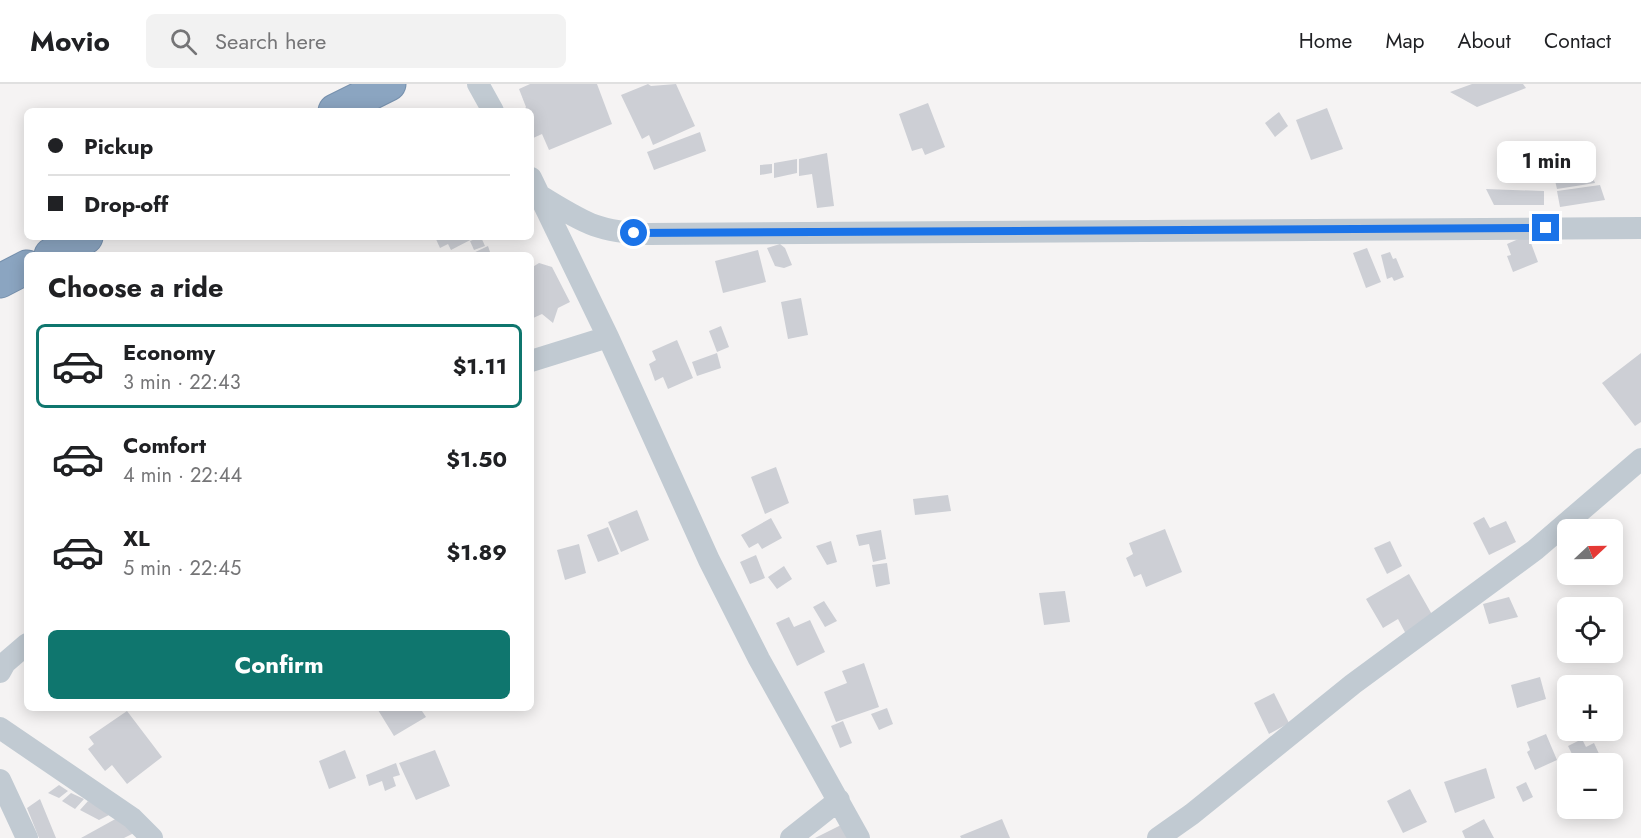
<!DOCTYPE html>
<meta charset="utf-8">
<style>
:root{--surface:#fff;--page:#f2f2f2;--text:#202124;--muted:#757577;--line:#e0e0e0;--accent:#0f766e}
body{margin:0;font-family:Jost,sans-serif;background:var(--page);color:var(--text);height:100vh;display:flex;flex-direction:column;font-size:22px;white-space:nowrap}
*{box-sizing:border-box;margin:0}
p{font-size:20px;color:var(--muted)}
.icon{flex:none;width:33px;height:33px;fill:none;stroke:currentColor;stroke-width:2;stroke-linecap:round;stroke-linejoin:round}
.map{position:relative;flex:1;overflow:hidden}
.side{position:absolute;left:24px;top:168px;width:510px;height:459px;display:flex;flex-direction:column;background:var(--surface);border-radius:9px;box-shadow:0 3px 15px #0003}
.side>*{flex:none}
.hud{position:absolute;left:24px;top:24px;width:510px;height:132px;border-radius:9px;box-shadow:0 3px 15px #0003;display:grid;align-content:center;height:132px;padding:0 24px;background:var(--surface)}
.needle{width:39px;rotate:68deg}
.fabs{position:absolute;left:1557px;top:435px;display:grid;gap:12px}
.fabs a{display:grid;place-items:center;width:66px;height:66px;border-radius:9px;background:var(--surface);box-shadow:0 3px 15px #0003;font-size:30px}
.end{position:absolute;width:27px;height:27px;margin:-14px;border:8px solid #1a73e8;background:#fff;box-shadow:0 0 0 3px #fff}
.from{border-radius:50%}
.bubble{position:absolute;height:42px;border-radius:9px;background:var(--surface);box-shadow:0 3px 15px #0003;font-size:20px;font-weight:700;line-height:42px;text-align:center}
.hud b{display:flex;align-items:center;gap:21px;height:57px;font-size:22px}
.hud b+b{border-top:2px solid var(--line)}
.hud i{width:15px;height:15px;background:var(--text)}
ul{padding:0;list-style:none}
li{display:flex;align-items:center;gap:18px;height:84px;margin:0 12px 9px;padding:0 12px;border:3px solid transparent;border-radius:9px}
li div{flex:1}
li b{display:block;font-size:22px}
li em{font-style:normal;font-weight:700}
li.on{border-color:var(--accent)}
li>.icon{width:54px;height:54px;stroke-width:1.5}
h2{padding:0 24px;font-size:27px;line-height:72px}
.primary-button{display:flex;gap:12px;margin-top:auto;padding:12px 24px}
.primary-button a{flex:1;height:69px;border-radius:9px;background:var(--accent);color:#fff;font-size:24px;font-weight:700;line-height:69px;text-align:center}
header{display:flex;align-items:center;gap:36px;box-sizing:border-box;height:84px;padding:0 30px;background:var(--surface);border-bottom:2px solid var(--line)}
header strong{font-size:28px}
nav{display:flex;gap:33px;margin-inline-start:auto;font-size:21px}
.search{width:420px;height:54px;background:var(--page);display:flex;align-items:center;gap:15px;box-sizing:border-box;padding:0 21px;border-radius:9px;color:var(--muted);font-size:22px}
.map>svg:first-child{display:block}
.building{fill:#cdcfd5}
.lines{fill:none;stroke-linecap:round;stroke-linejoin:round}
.highway-casing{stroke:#7690ad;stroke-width:35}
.street{stroke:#c1cad2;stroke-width:22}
.highway{stroke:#8ba5c1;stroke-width:33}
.route{stroke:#1a73e8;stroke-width:8}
</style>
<header>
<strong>Movio</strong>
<div class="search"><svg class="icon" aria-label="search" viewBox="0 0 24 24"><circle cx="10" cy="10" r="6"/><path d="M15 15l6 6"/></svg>Search here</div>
<nav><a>Home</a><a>Map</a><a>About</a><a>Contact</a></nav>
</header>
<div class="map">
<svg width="1641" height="754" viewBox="0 0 1641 754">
<rect width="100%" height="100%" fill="#f5f3f3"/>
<path class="building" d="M530,0h67l15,40 -63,26 -7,-16 -11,5v-28h-8l3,-4 -7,-18z
M648,0l3,2 25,-2 19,42 -42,19 -4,-10 -7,4 -21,-44z
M1472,0h51l3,4 -49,19 -27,-15z
M928,19l17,44 -20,8 -3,-7 -10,3 -13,-37z
M1327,24l16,41 -32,11 -15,-40z
M1279,28l9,14 -13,11 -10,-14z
M700,48l6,19 -52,19 -7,-18z
M827,69l7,53 -17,2 -5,-34 -13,2v-17z
M797,75v14l-23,5v-15z
M772,80v9l-12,2v-10z
M1588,81l7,18 -38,6 -4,-17z
M1600,101l5,15 -45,7 -3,-16z
M1486,105l58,2v14h-50z
M1528,151l10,27 -25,10 -6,-16 4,-1 -4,-11z
M435,153h41l-25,13 -3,-6 -8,4z
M481,153l4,9 -11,4 -4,-9z
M780,160l5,4 7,17 -8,3 -9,-2 -8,-18z
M488,162l3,9h-22z
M1367,164l14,34 -15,6 -13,-35z
M758,166l8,32 -43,11 -8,-32z
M1390,168l3,7 3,-1 8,19 -10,4 -2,-4 -5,2 -6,-24z
M539,179l13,4 18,35 -12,6 -5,15 -11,-9 -11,5v-51z
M801,214l7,37 -20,4 -7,-37z
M721,242l8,21 -12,5 -8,-21z
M677,256l16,38 -25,11 -5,-12 -8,4 -6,-17 7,-4 -4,-9z
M717,269l4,15 -24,8 -5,-14z
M1641,269v69l-6,4 -33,-43z
M776,383l13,36 -24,11 -14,-37z
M948,411l3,16 -36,4 -2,-16z
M637,426l12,30 -28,12 -13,-30z
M1484,433l6,11 16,-7 10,21 -27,13 -16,-32z
M771,434l11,20 -20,11 -4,-6 -9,5 -8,-13z
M608,443l11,27 -21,8 -11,-27z
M1165,445l17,43 -36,15 -5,-13 -7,3 -8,-19 7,-4 -4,-11z
M881,446l5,29 -13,3 -4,-18 -10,2 -3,-11z
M831,457l6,21 -10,3 -11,-19z
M1390,457l12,25 -15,8 -13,-26z
M579,460l7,29 -21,7 -8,-30z
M756,471l9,23 -15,6 -10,-22z
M887,479l3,21 -14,3 -4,-22z
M784,482l8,13 -15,10 -9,-12z
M1409,490l25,44 -27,18 -9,-17 -15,9 -17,-29z
M1065,507l5,31 -26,3 -5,-32z
M1509,513l9,20 -29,7 -6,-20z
M824,517l13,20 -12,6 -12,-20z
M789,533l5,10 16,-7 15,32 -28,14 -21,-43z
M864,579l15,44 -43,15 -12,-30 23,-9 -5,-12z
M1540,593l6,22 -29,9 -6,-23z
M1274,609l15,30 -20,11 -15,-31z
M382,624h38l6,9 -32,19 -16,-26z
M887,624l6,16 -14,6 -8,-16z
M127,627l35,46 -35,27 -15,-19 -7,6 -17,-22 6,-5 -5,-7z
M843,637l9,22 -12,5 -9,-22z
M1546,650l11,26 -22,10 -8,-18 3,-2 -3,-8z
M1582,655l4,8 8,-4 6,13 -16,8h-16l-3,-6 7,-4 -4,-8z
M345,666l11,28 -27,11 -10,-28z
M435,666l15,36 -34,14 -17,-37z
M396,679l4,12 -7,2 3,9 -11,5 -3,-10 -13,5 -3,-11z
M1486,684l9,30 -40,15 -11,-31z
M1526,698l7,15 -10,5 -7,-15z
M59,701l9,6 -9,7 -11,-5z
M1410,705l17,33 -24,11 -16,-32z
M71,709l13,6 -9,10 -13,-8z
M40,715l16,39h-17l-12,-30z
M88,717l23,13 -12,6 -19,-10z
M119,733l17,15 -12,6h-43z
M1002,735l8,19h-49l-1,-2z
M1484,735l10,19h-29l-3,-7z
M845,739l7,15h-37z"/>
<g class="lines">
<defs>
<path id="highway" d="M335,27l54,-27
M51,171l35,-18
M0,197l27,-14"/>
</defs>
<use href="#highway" class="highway-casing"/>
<path class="street" d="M478,0l15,27
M531,94l77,159 101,223 50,99 100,179
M542,113c43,26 55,35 106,37l993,-6
M531,277l77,-24
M0,588l5,-9 22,-19
M0,644l132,90 20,20
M0,696l27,58
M791,754l48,-38
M1158,754l34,-24 161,-130 182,-134 106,-91"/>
<use href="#highway" class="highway"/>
</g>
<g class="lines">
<path class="route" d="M634,149l912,-5"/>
</g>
</svg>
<div class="fabs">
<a><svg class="needle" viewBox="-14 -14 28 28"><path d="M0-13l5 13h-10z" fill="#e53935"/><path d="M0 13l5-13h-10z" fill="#757577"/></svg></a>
<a><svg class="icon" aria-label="locate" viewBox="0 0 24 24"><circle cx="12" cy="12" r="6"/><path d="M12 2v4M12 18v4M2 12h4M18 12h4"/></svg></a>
<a>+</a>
<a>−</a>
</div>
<i class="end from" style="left:634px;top:149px"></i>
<i class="end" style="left:1546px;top:144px"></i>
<div class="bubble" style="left:1497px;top:57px;width:99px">1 min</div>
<div class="hud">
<b><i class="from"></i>Pickup</b>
<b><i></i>Drop-off</b>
</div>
<section class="side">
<h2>Choose a ride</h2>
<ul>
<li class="on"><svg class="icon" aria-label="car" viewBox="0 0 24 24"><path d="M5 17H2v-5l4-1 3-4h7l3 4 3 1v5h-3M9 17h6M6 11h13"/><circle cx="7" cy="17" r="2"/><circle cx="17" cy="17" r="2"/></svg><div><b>Economy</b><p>3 min · 22:43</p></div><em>$1.11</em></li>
<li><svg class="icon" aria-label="car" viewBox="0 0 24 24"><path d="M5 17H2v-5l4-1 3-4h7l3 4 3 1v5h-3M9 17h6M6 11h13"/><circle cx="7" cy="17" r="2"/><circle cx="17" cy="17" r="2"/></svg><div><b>Comfort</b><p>4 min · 22:44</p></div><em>$1.50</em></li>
<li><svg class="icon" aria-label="car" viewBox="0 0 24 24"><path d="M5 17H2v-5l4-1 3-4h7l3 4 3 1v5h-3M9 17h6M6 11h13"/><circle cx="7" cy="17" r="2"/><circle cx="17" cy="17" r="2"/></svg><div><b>XL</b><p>5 min · 22:45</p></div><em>$1.89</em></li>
</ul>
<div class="primary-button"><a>Confirm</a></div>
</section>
</div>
